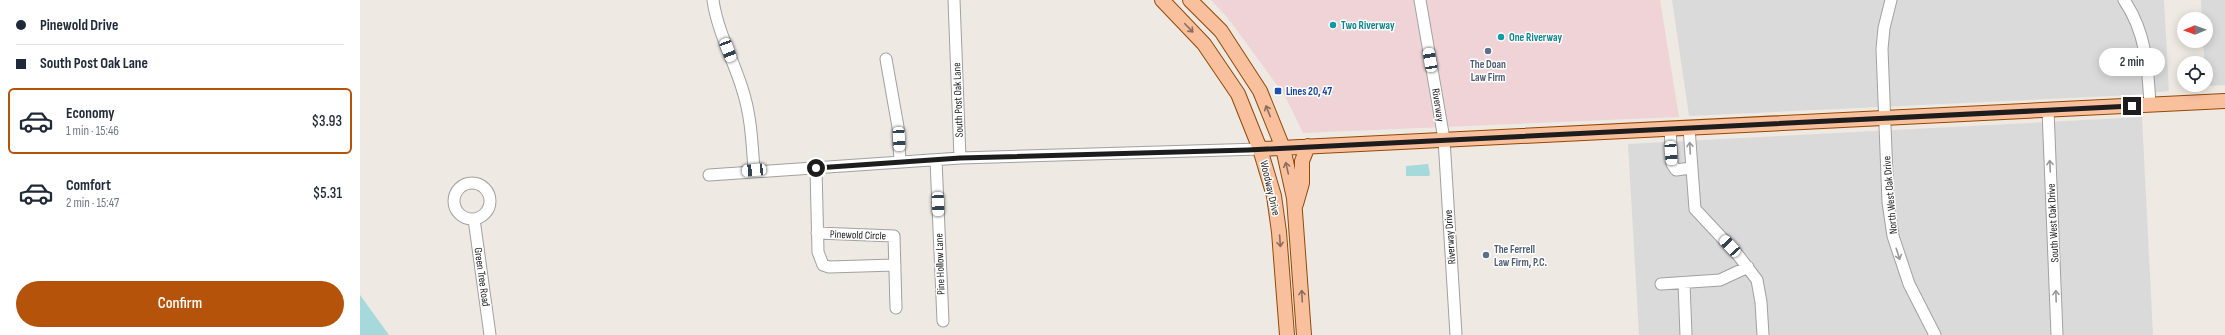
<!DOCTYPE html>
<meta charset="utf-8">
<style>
:root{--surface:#fff;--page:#f6f6f7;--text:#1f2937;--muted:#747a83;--line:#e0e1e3;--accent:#b45309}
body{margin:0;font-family:"Sofia Sans Condensed",sans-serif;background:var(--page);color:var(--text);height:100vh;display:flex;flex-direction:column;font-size:15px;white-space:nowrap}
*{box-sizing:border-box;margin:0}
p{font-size:13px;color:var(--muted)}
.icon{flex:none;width:22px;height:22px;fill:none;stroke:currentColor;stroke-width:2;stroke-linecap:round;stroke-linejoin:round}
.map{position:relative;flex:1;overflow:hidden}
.sheet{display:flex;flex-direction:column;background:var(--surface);width:360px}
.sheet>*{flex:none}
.top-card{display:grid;align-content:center;height:88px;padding:0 16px;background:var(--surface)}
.needle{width:26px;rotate:269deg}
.controls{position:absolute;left:1817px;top:12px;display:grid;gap:8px}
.controls a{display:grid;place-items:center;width:36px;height:36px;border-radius:50%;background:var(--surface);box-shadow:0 2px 10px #0003;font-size:20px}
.end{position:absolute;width:18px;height:18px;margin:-9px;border:5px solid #1d1d1d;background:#fff;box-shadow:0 0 0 2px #fff}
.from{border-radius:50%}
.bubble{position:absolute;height:28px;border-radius:14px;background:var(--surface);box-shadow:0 2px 10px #0003;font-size:13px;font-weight:600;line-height:28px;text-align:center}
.car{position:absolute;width:12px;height:24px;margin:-12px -6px;border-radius:5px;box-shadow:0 0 3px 1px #0007;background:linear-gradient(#fff 24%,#345 0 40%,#fff 0 76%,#345 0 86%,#fff 0)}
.top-card b{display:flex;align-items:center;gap:14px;height:38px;font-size:15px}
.top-card b+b{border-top:1px solid var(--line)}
.top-card i{width:10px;height:10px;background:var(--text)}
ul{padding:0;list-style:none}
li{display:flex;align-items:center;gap:12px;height:66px;margin:0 8px 6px;padding:0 8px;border:2px solid transparent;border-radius:6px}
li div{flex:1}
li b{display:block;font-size:15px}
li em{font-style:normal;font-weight:600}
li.on{border-color:var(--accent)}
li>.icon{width:36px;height:36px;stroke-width:1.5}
.cta{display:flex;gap:8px;margin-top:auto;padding:8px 16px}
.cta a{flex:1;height:46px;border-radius:24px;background:var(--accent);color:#fff;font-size:16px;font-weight:600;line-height:46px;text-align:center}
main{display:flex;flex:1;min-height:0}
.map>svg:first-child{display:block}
.residential{fill:#dbdadb}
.commercial{fill:#efd3d7}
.water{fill:#a5d9db}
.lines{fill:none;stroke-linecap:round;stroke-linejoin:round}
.minor-casing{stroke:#a1a1a1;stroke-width:13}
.major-casing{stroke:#934804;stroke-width:16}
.minor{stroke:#fff;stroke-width:11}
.major{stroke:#f9c09e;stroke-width:14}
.oneway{stroke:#8b6e5e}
.oneway2{stroke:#999}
.route{stroke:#1d1d1d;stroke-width:5}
.culture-dot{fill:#0f9aa8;stroke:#fff;stroke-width:1.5}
.service-dot{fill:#5c6f8a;stroke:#fff;stroke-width:1.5}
.transit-dot{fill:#1a4fb4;stroke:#fff;stroke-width:1.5}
.labels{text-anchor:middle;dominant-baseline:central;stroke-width:3;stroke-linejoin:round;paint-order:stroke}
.culture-label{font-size:11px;font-weight:bold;fill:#0d838f;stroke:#fff;text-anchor:start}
.service-label{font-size:11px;font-weight:bold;fill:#4e5e75;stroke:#fff}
.transit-label{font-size:11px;font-weight:bold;fill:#164399;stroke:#fff;text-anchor:start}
.street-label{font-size:11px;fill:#1d1d1d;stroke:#fff}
</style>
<main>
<section class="sheet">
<div class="top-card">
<b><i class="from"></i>Pinewold Drive</b>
<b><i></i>South Post Oak Lane</b>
</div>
<ul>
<li class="on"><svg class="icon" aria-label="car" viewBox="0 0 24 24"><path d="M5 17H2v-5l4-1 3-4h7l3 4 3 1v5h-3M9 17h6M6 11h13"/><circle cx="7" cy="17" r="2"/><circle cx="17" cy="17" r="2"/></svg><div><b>Economy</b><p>1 min · 15:46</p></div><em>$3.93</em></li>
<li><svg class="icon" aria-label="car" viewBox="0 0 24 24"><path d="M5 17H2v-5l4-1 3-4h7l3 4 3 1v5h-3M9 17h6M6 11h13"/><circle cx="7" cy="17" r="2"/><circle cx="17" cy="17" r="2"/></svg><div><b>Comfort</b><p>2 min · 15:47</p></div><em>$5.31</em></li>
</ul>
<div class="cta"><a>Confirm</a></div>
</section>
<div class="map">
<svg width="1865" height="335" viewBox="0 0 1865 335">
<rect width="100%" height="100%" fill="#eee9e3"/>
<path class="residential" d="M1312,0h492l5,91 -37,4 -443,21z
M1841,0h24v85l-19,1 -3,-45h3v-22h-4z
M1782,117l11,218h-514l-11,-191z"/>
<path class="commercial" d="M851,0h449l19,117 -376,16 -18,-37 -58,-79z"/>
<path class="water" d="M1068,164l2,10 -1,2h-23v-10z
M0,295l29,40h-29z"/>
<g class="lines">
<defs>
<path id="minor" d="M353,0c4,30 20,59 29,88 9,27 10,54 12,82
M594,0l6,158
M1060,0l24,139 12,196
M1531,0l-7,28 -2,21 6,153 5,34 16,48 26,51
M1764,0c22,32 24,67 26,105
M526,59l12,68 2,35
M1688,110l9,225
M1310,128l2,36 4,6 15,-2
M1329,128l6,81 43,46 19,25 4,22 2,33
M576,160l7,161
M456,168l2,84 5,13 6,2 66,-2
M349,175l251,-17 300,-9
M94 201a18 18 0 1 1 36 0a18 18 0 1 1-36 0Z
M114,219l16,116
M457,233l77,3 2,72
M1324,283l2,52
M1301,284l59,-4 28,-13"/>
<path id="major" d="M802,0l42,44 34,50 22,55 14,47 5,36 8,103
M830,0l31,31 39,60 23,57 11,50 10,137
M900,149l965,-48
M936,204l6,-21v-22l6,-15"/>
</defs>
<use href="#minor" class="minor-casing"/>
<use href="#major" class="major-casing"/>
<use href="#minor" class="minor"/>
<use href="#major" class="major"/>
</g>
<defs><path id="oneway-shaft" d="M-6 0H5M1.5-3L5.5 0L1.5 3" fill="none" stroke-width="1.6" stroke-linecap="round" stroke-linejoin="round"/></defs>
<g class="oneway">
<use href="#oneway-shaft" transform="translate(829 28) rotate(46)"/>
<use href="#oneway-shaft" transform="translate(908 111) rotate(-112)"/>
<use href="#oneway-shaft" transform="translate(927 168) rotate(-103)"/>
<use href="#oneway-shaft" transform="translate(920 241) rotate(86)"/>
<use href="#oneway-shaft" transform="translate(942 296) rotate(-93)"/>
</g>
<g class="oneway2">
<use href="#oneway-shaft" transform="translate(1330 148) rotate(-93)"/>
<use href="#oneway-shaft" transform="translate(1690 166) rotate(-93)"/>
<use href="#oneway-shaft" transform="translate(1538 254) rotate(72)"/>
<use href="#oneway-shaft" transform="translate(1696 296) rotate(-92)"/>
</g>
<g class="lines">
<path class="route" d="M456,168l144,-10 288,-8 884,-44"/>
</g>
<g class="culture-dot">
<circle cx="973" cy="25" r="4"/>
<circle cx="1141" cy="37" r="4"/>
</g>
<g class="service-dot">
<circle cx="1128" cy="51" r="4"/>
<circle cx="1126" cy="255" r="4"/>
</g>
<rect class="transit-dot" x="914" y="87" width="8" height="8" rx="2"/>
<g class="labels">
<g class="culture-label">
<text x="981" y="25">Two Riverway</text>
<text x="1149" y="37">One Riverway</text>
</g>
<g class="service-label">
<text x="1128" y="64">The Doan<tspan x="1128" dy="13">Law Firm</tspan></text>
<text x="1134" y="249" text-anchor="start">The Ferrell<tspan x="1134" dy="13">Law Firm, P.C.</tspan></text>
</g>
<g class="transit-label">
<text x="926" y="91">Lines 20, 47</text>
</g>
<g class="street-label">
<text transform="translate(598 100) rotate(-92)">South Post Oak Lane</text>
<text transform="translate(1078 105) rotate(81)">Riverway</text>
<text transform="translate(910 188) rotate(77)">Woodway Drive</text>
<text transform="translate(1530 195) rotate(-95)">North West Oak Drive</text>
<text transform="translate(1693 223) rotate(-93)">South West Oak Drive</text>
<text transform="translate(498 235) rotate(2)">Pinewold Circle</text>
<text transform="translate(1090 237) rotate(-94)">Riverway Drive</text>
<text transform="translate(580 264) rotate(-92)">Pine Hollow Lane</text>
<text transform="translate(122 277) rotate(82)">Green Tree Road</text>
</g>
</g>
</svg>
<div class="controls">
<a><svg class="needle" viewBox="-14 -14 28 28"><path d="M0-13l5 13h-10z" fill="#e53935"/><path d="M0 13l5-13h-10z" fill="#747a83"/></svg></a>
<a><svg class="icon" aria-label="locate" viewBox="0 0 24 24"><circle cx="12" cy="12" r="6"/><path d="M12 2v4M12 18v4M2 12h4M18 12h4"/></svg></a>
</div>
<i class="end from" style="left:456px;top:168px"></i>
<i class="end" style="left:1772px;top:106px"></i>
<div class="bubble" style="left:1739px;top:48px;width:66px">2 min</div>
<i class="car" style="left:368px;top:50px;rotate:159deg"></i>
<i class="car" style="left:1070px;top:60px;rotate:350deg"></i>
<i class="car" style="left:539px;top:139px;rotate:177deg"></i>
<i class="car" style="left:1311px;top:153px;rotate:176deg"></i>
<i class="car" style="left:394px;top:170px;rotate:265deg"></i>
<i class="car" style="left:578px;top:204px;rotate:178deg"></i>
<i class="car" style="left:1370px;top:246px;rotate:317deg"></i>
</div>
</main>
